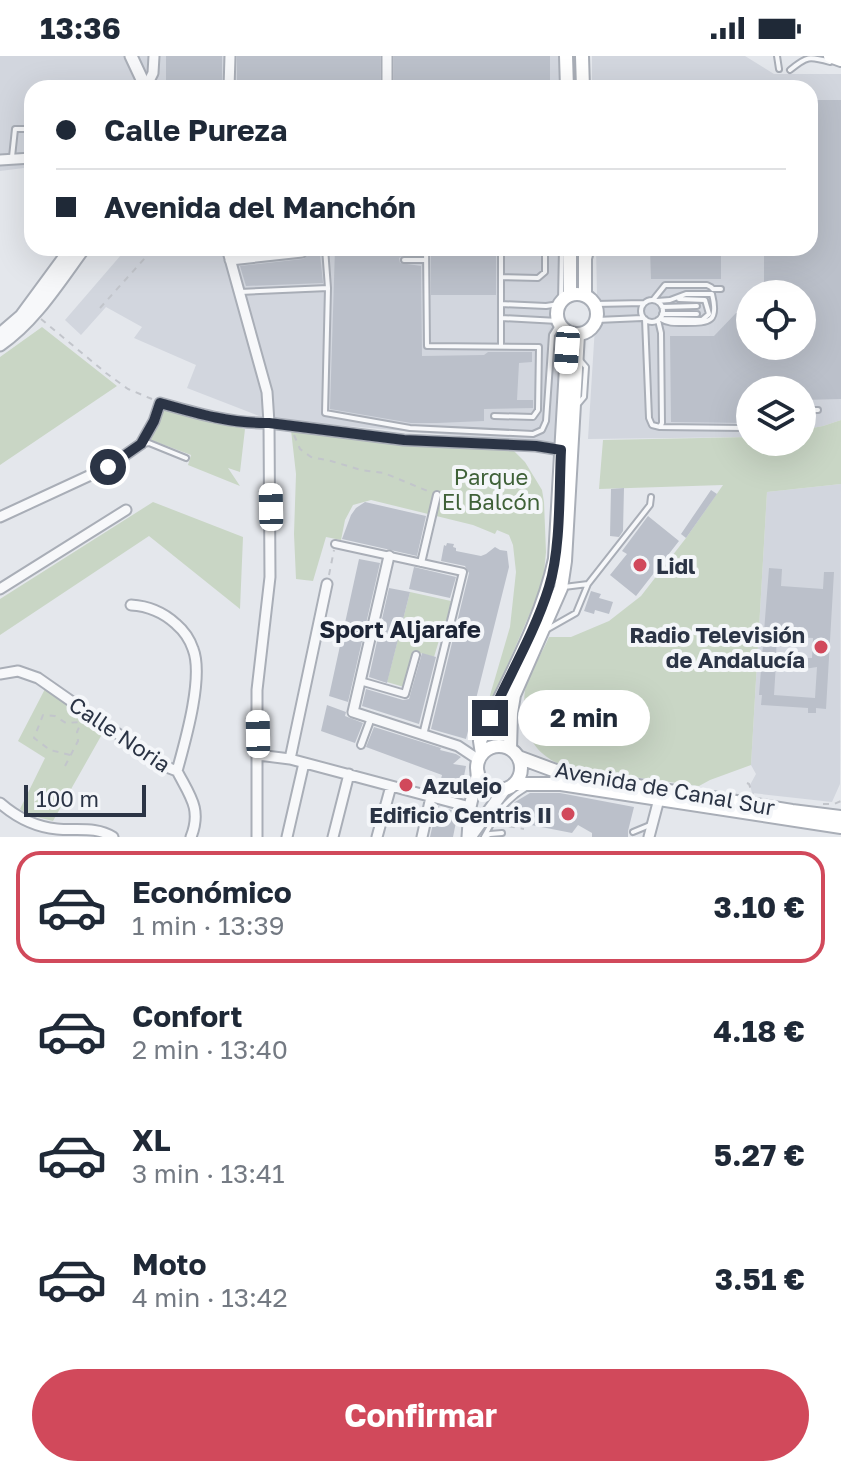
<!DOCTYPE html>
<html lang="es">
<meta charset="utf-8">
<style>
:root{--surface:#fff;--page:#f2f2f3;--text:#1f2937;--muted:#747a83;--line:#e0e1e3;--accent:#d1495b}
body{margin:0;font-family:"Golos Text",sans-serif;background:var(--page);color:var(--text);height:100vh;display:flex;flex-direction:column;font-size:30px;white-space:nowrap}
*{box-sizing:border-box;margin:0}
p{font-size:26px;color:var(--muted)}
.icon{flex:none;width:44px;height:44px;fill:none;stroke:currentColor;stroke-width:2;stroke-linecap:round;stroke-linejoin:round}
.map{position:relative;height:781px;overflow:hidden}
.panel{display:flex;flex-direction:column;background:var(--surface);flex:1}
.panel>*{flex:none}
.top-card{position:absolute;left:24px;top:24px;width:794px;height:176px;border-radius:24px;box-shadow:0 8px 32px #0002;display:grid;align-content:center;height:176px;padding:0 32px;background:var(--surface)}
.controls{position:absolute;left:736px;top:224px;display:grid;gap:16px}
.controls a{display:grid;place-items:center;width:80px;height:80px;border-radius:50%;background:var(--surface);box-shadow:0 8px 32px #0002;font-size:40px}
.scale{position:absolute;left:24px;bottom:20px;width:122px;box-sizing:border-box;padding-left:8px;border:4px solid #2b3445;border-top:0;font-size:22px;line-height:28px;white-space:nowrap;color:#2b3445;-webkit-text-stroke:6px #f4f6f9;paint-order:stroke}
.end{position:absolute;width:36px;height:36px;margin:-18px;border:10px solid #2b3445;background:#fff;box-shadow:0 0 0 4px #fff}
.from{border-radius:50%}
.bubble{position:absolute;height:56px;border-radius:28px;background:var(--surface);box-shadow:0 8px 32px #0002;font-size:26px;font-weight:700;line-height:56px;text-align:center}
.car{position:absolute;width:24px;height:48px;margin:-24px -12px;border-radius:10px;box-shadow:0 0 6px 2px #0007;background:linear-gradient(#fff 24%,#345 0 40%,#fff 0 76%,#345 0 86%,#fff 0)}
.top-card b{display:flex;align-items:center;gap:28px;height:76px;font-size:30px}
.top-card b+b{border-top:2px solid var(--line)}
.top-card i{width:20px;height:20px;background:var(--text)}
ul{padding:14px 0 0;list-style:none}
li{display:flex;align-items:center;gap:24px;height:112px;margin:0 16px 12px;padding:0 16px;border:4px solid transparent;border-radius:24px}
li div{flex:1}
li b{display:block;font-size:30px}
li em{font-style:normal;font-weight:700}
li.active{border-color:var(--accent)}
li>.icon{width:72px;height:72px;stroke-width:1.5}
.action{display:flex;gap:16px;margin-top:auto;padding:16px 32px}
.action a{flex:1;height:92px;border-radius:48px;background:var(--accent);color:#fff;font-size:32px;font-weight:700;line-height:92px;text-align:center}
.status{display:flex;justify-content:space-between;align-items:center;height:56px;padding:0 40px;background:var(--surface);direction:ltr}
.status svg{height:22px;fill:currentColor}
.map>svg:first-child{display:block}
.built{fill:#d2d6de;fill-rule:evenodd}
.green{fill:#c9d6c5}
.building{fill:#bbc0ca;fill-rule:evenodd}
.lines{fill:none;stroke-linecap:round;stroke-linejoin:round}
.service-casing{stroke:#a9aeb7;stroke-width:8}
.pedestrian-casing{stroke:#a9aeb7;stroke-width:10}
.minor-casing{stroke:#a9aeb7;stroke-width:13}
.tertiary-casing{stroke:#a9aeb7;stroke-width:15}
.secondary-casing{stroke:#a9aeb7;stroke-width:16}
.path{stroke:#c2c5cb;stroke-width:2;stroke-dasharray:6 6;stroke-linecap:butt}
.service{stroke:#f7f8fa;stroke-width:4}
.pedestrian{stroke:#f7f8fa;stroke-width:6}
.minor{stroke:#f7f8fa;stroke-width:9}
.tertiary{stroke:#f7f8fa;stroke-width:11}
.secondary{stroke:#fff;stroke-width:12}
.route{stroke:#2b3445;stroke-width:10}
.poi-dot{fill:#d1495b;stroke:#f4f6f9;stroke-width:3}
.labels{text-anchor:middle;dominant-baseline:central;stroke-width:8;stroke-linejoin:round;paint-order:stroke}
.park-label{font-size:22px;fill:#3f6138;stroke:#f4f6f9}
.poi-label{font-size:22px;font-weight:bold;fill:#2b3445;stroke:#f4f6f9;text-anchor:start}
.street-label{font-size:22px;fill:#2b3445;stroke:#f4f6f9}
.neighbourhood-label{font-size:24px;font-weight:bold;fill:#1d2536;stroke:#f4f6f9}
</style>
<div class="status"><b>13:36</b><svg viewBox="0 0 49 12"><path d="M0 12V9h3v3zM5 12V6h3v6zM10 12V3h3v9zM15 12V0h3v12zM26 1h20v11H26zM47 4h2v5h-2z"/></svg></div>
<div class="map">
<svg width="841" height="781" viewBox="0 0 841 781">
<rect width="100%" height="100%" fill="#e4e7ec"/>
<path class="built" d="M0,0h562l1,32h-531v79l-32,4z
M592,0h153l29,18h67v346l-18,6 -21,4v-40h-52v47l-162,2 9,-145 -1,-46h214v-160h-218zM750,238h52v52h-52z
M127,192h439l1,29 -10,166 -27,-1 -228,-20 -43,-6 -72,-28 9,-23 -62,-27 8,-11 -36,-20 -25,28 -16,-15z
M841,428l-1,300 -8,18 -80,-9 -2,-8 6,-11 -5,-9 16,-273z"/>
<path class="green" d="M42,271l75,59 -117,79v-108z
M164,352l81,21 -5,43 -12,-4 12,18 -52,-21 3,-10 -40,-15z
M841,364v64l-74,8 -16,273 -41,15 -11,6 -132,-18c-29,-13 -41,-26 -42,-59 -1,-6 -1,-13 0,-19 4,-16 17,-37 24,-53h22l38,-16 32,-25 45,-58 37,-53 -124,4 4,-49 147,-3v5h52v-12l21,-4z
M291,374l112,13 110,7 12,12 17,28 2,12 2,50 -3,31 -48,111 -9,15 24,-82 6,-55 -3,-27 -4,-10 -12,-5 -2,4 -22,-9 -102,-25 -18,5 -8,15 -4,20 -15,-3 -13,44 -17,-2 -2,-45 2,-60z
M153,446l90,35 -3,72 -91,-73 -149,99v-36z
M410,536l41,9 -8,35 -25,-4 22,5 -6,20 -21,-6 -9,36 -17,-5z
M45,633l60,40 -52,92 -24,-6 -9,-6 25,-51 -27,-17z"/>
<path class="building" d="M166,0h56v24h-56z
M237,0h143v26l-143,-1z
M394,0h156v26h-156z
M810,44h31v299l-39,1v-10h-52v21l-8,12 -71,-1 -1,-86h44l22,-23h14v33h52v-52h-38v-46h46z
M335,192h70v7l-6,3 1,5 21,3 1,90 62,-1 4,-3h44v10l-13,1 -2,37h16v8l-49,1v12l-47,2h-26l-81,-14z
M650,192h71v31h-70z
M496,194v45h-65v-44z
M320,198l3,29 -77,3 -6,-20 63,-7 6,-4z
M624,432l-1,43 -4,6 -9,-1 1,-47z
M711,434l6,4 -31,44 -5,-4z
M365,446l61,14 -9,40 -75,-17 9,-24 5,-7z
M648,460l31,25 -43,55 -26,-21 17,-21 -5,-3z
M447,487l7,1 -1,3 3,1v3l25,5 5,-2 9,-7 5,3 7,1 2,16 -43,172 -35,-10 38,-156 -4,-7 -24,-5 3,-16 2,1z
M359,503l21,4 -32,139 -19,-6z
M414,511l42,10 -6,21 -41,-9z
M769,512l13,1 -1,17 42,3 1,-17h10l-8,137 -10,-1v5h-8v-5l-47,-3 1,-10h-3zM777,580l36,2 -1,20 -36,-1zM776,607l22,7 19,-3 -2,31 -41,-3z
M389,532l21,4 -23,91 -18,-6z
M591,535l10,3 -2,4 14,4 -4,12 -14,-4 -1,4 -10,-3z
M422,597l14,4 -17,67 -57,-18 4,-17 37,11 6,-1z
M327,649l19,7 -1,4 18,7 -8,20 -34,-12z
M374,671l67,21 -1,2 16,4 5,3 -8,7 13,2 -3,15 -9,-2 -10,13 -6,-1 4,-16 -76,-28z
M530,737h30l74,14 -6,24v6h-36v-4l-14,-8 -6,8 -72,-14 15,-17z
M437,750l21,6 -5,25h-23z"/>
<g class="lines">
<defs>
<path id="service" d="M777,0l2,13
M790,14c17,-14 19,-14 40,-8
M12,101l3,-28h17
M426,192l1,98 112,1 -1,63 -5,7 -39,-1
M589,203l3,-11
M404,204h22
M501,221l37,1 7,-6v-24
M328,232l-3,125 85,15 123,6 9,-4 4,-9 6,-86 7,-11
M240,236l88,-4 -3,-40
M653,244l12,-15h42l4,2 2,2h8
M641 255a11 11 0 1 1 22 0a11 11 0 1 1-22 0Z
M561,245l1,-53
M657,245l13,-1
M501,248l45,2 13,-2
M595,248l49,-1
M662,251l35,-1
M662,258h35
M501,262l57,3
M645,263l4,99 3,7 8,2 2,-4 -1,-90 -3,-13
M661,263c8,5 15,4 25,4 24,0 33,-1 26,-29h-26l-16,6
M661,263l41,1 7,-6 -4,-14 -26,-1
M597,264l45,-2
M501,290v-98
M579,347l5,-6 2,-30 -6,-7
M802,354h16
M660,371l84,1 6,-8
M143,388l6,-1 37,15
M588,528l62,-79 1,-8
M546,574l30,-17 12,-29 -24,3
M633,776l17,-7
M486,780l4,-2 12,-1
M484,781c11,-21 21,-37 42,-49"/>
<path id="pedestrian" d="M335,488l128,28 -40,163
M421,507l16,-68
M360,625l45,13 11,-39
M361,689l10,-27"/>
<path id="minor" d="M154,0l-1,17 -7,14 82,1
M229,32l1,-32
M387,32v-32
M0,104l32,-2
M227,192l40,144 2,31 1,154 -13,113v147
M230,204l72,-8 -1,-4
M0,461l108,-50 33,-23 13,-23 6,-18c36,10 72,21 109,20l135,17 132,6 25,4
M389,500l-36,156 105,34 21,14
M0,533l126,-79
M131,549c18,1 32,7 45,19 7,6 14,16 17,25 11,28 -8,93 -16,122
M0,618l18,-3 20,7 126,88 13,5c13,25 25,38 14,66
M258,699l32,4 180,48
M290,703l37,-175
M0,747c16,14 36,24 57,26 19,2 39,-3 56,8
M287,781l17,-74
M333,781l16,-63
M377,781l14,-51
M422,781l9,-40
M649,781l10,-38"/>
<path id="tertiary" d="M131,0l15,32
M0,278l21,-18 50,-68
M0,289c35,-24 59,-63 84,-97
M468,781l2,-30 8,-35
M470,781l35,-48"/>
<path id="secondary" d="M566,0l1,32
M582,0l1,32
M830,0l11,4
M570,192v46
M585,192v47
M557 258a20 20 0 1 1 40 0a20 20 0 1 1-40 0Z
M477 712a22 22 0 1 1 44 0a22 22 0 1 1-44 0Z
M510,693l1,-36 3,-18 47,-107 4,-27 13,-227
M482,698l-2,-13c26,-59 61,-117 75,-182l12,-209 -1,-19
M518,701l46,17 228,37 49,6
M514,728h47l280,43"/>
</defs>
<use href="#service" class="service-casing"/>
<use href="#pedestrian" class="pedestrian-casing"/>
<use href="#minor" class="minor-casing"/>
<use href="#tertiary" class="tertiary-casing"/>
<use href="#secondary" class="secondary-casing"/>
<path class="path" d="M100,252l54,-60
M41,263l65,54 22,16 24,10
M294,379l6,14 11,8 20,4 30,9 23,3 46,19
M329,519l5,-25
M70,699l-20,-5 -16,-12 9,-23 12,1 11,7 15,-1
M65,710l13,-25 -1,-9 4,-9
M747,727l2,1 4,11
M823,748h11l7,-3
M497,768l27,5"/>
<use href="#service" class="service"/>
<use href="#pedestrian" class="pedestrian"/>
<use href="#minor" class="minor"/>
<use href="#tertiary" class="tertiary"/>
<use href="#secondary" class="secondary"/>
</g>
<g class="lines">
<path class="route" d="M108,411l33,-23 13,-23 6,-18c35,10 72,21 109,20l135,17 132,6 25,4c-2,41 0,98 -12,137 -14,45 -39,87 -59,131"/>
</g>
<g class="poi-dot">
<circle cx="640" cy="509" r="8"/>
<circle cx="821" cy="591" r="8"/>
<circle cx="406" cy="729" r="8"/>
<circle cx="568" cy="758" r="8"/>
</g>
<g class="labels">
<g class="park-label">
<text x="491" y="420">Parque<tspan x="491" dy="25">El Balcón</tspan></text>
</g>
<g class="poi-label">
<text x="656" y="509">Lidl</text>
<text x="805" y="578" text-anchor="end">Radio Televisión<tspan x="805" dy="25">de Andalucía</tspan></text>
<text x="422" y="729">Azulejo</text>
<text x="552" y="758" text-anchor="end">Edificio Centris II</text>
</g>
<g class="street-label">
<text transform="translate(120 678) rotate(34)">Calle Noria</text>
<text transform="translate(665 732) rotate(10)">Avenida de Canal Sur</text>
</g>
<g class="neighbourhood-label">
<text x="400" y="572">Sport Aljarafe</text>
</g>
</g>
</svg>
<div class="controls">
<a><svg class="icon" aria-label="locate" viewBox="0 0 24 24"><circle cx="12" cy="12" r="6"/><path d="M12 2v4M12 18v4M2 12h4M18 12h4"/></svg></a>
<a><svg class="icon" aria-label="layers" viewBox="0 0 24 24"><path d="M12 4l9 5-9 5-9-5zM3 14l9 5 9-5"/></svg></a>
</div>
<div class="scale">100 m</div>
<i class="end from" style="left:108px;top:411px"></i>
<i class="end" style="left:490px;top:662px"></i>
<div class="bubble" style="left:518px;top:634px;width:132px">2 min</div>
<i class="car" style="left:567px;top:294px;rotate:184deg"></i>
<i class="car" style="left:271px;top:451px;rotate:359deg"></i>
<i class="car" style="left:258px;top:678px;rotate:359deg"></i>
<div class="top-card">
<b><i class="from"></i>Calle Pureza</b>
<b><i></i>Avenida del Manchón</b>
</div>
</div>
<section class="panel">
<ul>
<li class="active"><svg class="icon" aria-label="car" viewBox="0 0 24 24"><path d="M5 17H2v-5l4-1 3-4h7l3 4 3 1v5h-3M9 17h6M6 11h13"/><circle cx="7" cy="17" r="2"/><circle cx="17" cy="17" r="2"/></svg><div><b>Económico</b><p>1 min · 13:39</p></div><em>3.10 €</em></li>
<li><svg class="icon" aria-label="car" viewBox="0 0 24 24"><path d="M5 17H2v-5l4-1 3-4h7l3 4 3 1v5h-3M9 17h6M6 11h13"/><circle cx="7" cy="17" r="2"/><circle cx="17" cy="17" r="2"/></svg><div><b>Confort</b><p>2 min · 13:40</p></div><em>4.18 €</em></li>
<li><svg class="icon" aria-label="car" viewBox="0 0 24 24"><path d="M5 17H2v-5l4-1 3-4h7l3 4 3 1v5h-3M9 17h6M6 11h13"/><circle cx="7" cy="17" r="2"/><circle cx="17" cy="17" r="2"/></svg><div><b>XL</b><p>3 min · 13:41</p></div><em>5.27 €</em></li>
<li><svg class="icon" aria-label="car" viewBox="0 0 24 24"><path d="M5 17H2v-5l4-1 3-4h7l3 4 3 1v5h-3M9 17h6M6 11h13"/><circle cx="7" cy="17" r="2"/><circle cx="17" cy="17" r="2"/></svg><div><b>Moto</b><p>4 min · 13:42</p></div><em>3.51 €</em></li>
</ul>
<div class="action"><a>Confirmar</a></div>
</section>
